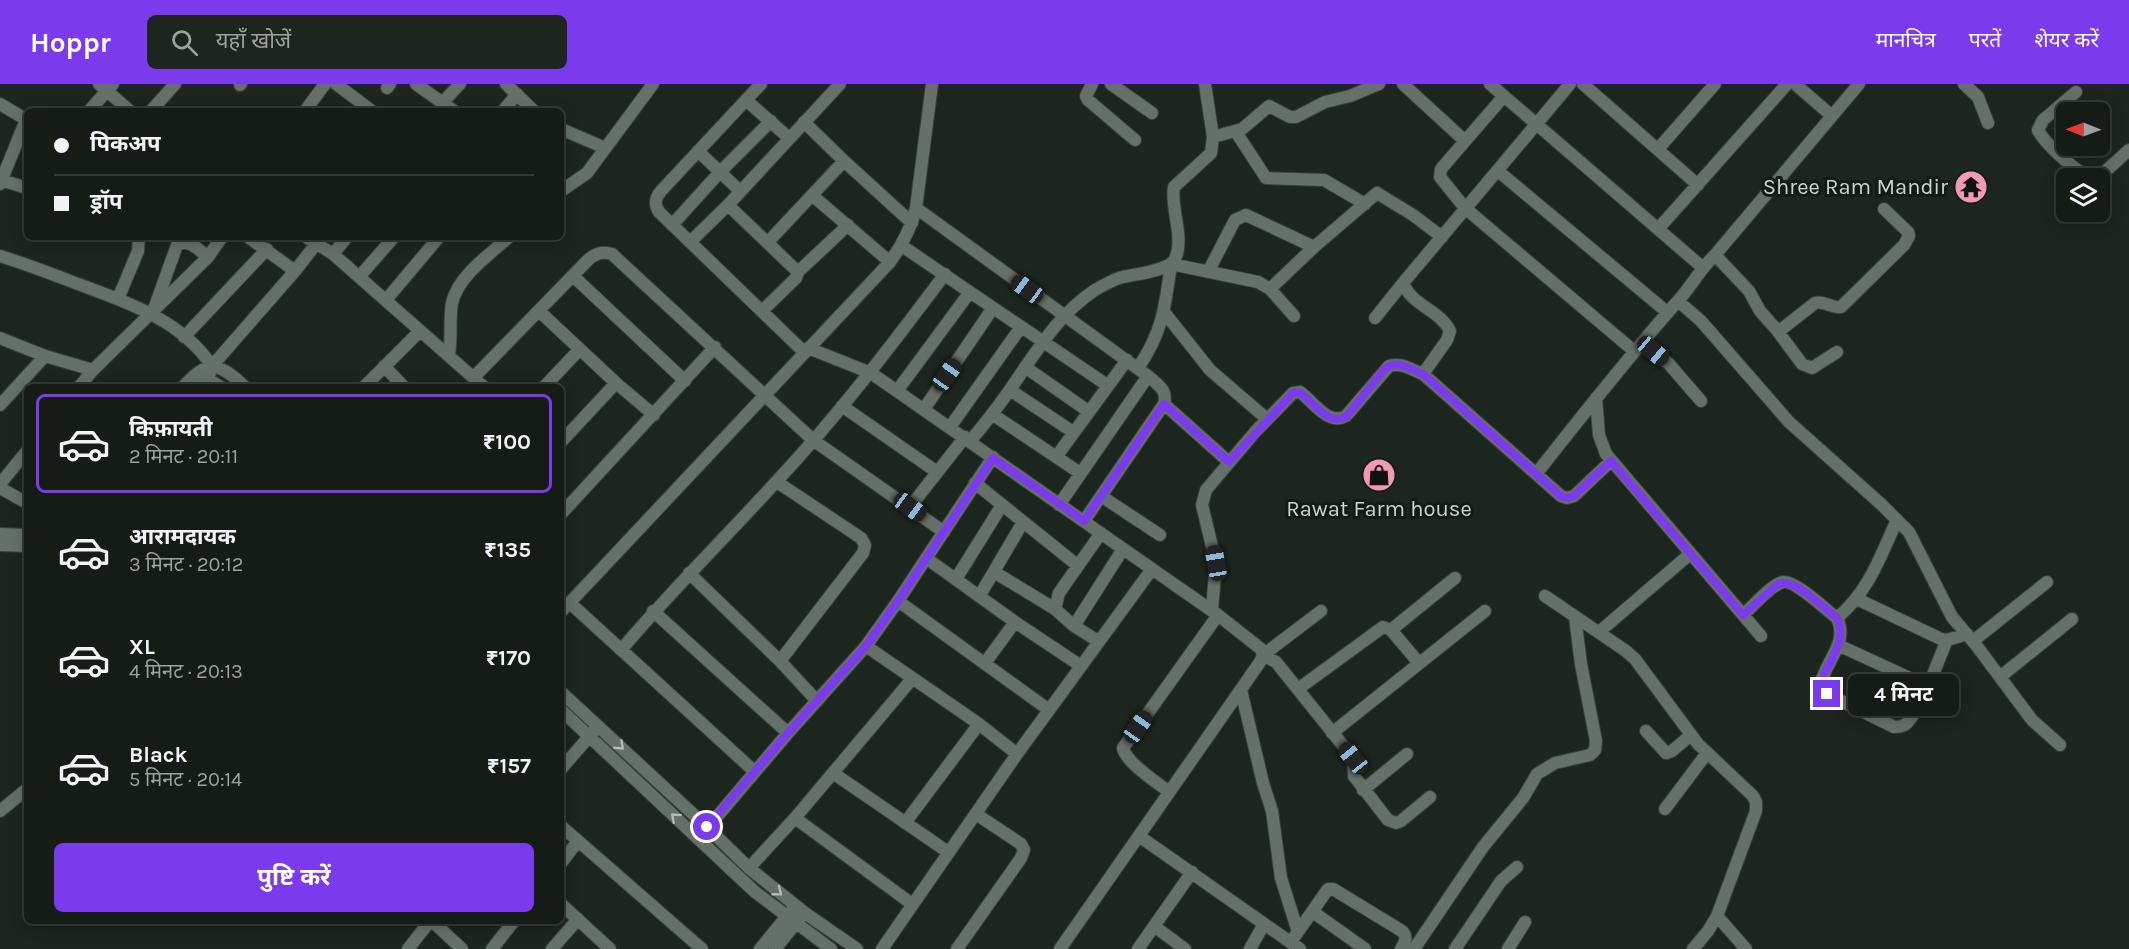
<!DOCTYPE html>
<html lang="hi">
<meta charset="utf-8">
<style>
:root{--surface:#151c16;--page:#1e251f;--text:#f1f3f6;--muted:#9da1a1;--line:#343a35;--accent:#7c3aed}
body{margin:0;font-family:Karla,"Noto Sans Devanagari",sans-serif;background:var(--page);color:var(--text);height:100vh;display:flex;flex-direction:column;font-size:22px;white-space:nowrap}
*{box-sizing:border-box;margin:0}
p{font-size:20px;color:var(--muted)}
.icon{flex:none;width:33px;height:33px;fill:none;stroke:currentColor;stroke-width:2;stroke-linecap:round;stroke-linejoin:round}
.map{position:relative;flex:1;overflow:hidden}
.details{position:absolute;left:24px;top:300px;width:540px;height:540px;display:flex;flex-direction:column;background:var(--surface);border-radius:9px;box-shadow:0 3px 15px #0003,0 0 0 2px var(--line)}
.details>*{flex:none}
.banner{position:absolute;left:24px;top:24px;width:540px;height:132px;border-radius:9px;box-shadow:0 3px 15px #0003,0 0 0 2px var(--line);display:grid;align-content:center;height:132px;padding:0 30px;background:var(--surface)}
.needle{width:39px;rotate:271deg}
.controls{position:absolute;left:2056px;top:18px;display:grid;gap:12px}
.controls a{display:grid;place-items:center;width:54px;height:54px;border-radius:9px;background:var(--surface);box-shadow:0 3px 15px #0003,0 0 0 2px var(--line);font-size:30px}
.end{position:absolute;width:27px;height:27px;margin:-14px;border:8px solid #7c3aed;background:#fff;box-shadow:0 0 0 3px #fff}
.from{border-radius:50%}
.bubble{position:absolute;height:42px;border-radius:9px;background:var(--surface);box-shadow:0 3px 15px #0003,0 0 0 2px var(--line);font-size:20px;font-weight:700;line-height:42px;text-align:center}
.car{position:absolute;width:18px;height:36px;margin:-18px -9px;border-radius:8px;box-shadow:0 0 4px 2px #0007;background:linear-gradient(#222 24%,#8ab4d8 0 40%,#222 0 76%,#8ab4d8 0 86%,#222 0)}
.banner b{display:flex;align-items:center;gap:21px;height:57px;font-size:22px}
.banner b+b{border-top:2px solid var(--line)}
.banner i{width:15px;height:15px;background:var(--text)}
ul{padding:10px 0 0;list-style:none}
li{display:flex;align-items:center;gap:18px;height:99px;margin:0 12px 9px;padding:0 18px;border:3px solid transparent;border-radius:9px}
li div{flex:1}
li b{display:block;font-size:22px}
li em{font-style:normal;font-weight:700}
li.on{border-color:var(--accent)}
li>.icon{width:54px;height:54px;stroke-width:1.5}
.button{display:flex;gap:12px;margin-top:auto;padding:12px 30px}
.button a{flex:1;height:69px;border-radius:9px;background:var(--accent);color:#fff;font-size:24px;font-weight:700;line-height:69px;text-align:center}
header{display:flex;align-items:center;gap:36px;box-sizing:border-box;height:84px;padding:0 30px;background:var(--accent);color:#fff}
header strong{font-size:28px}
nav{display:flex;gap:33px;margin-inline-start:auto;font-size:21px}
.search{width:420px;height:54px;background:var(--page);display:flex;align-items:center;gap:15px;box-sizing:border-box;padding:0 21px;border-radius:9px;color:var(--muted);font-size:22px}
.map>svg:first-child{display:block}
.lines{fill:none;stroke-linecap:round;stroke-linejoin:round}
.minor-casing{stroke:#3a413b;stroke-width:14}
.minor{stroke:#657068;stroke-width:12}
.oneway{stroke:#b3bab4}
.route{stroke:#7c3aed;stroke-width:8}
.labels{text-anchor:middle;dominant-baseline:central;stroke-width:6;stroke-linejoin:round;paint-order:stroke}
.poi-label{font-size:22px;fill:#cdd3ce;stroke:#121c15;text-anchor:end}
</style>
<header>
<strong>Hoppr</strong>
<div class="search"><svg class="icon" aria-label="search" viewBox="0 0 24 24"><circle cx="10" cy="10" r="6"/><path d="M15 15l6 6"/></svg>यहाँ खोजें</div>
<nav><a>मानचित्र</a><a>परतें</a><a>शेयर करें</a></nav>
</header>
<div class="map">
<svg width="2129" height="865" viewBox="0 0 2129 865">
<rect width="100%" height="100%" fill="#1c251e"/>
<g class="lines">
<defs>
<path id="minor" d="M99,0l31,27
M336,0l36,27
M416,0l38,27
M506,0l28,27
M761,0l-100,107c-6,7 -7,13 -2,21l145,140
M1092,0l-6,12 2,4 47,40
M1111,0l41,29
M1403,0l62,57
M1490,0l212,183
M1583,0l115,101
M1795,0l37,32
M1964,0l14,13 10,26
M240,1l1,-1
M387,4l3,-4
M2076,8l-33,28 -5,10c7,14 38,42 53,48
M1504,12l-63,73 -1,8 25,31 169,143
M746,16l43,38
M443,18l17,-18
M0,20l27,16
M89,27l24,-27
M151,27l24,-27
M305,27l20,-27
M503,27l14,-17
M804,38l40,39 68,62
M561,45l44,19
M1236,48l30,46 58,2 41,24
M1213,53l29,-8 27,-23 21,11h6l29,-15 25,-6 29,-12
M1658,65l57,-65
M698,67l42,40
M1498,87l169,141
M2098,94l31,-28
M1,96l26,8
M0,100l26,-64
M561,107l26,-18 66,-89
M813,112l77,66
M728,121l70,67 -2,6 -34,33
M916,124l232,168c10,9 20,14 16,28l-80,117
M672,141l48,-53 51,-51
M1658,145l129,-145
M248,153l47,34
M306,153l27,17 151,133
M690,158l38,-37 112,-121
M768,158l76,-81
M902,162l205,139
M333,170l14,-17
M1715,171l34,36 11,20 16,18 26,35 10,4 25,-16
M0,172c26,8 52,18 78,28 49,18 103,36 134,82
M798,188l50,-47
M1208,188l27,-52 11,-5 68,32
M573,192l112,105
M359,193l35,-40
M1270,205l44,-42 63,-54 36,22 29,22
M118,215l20,-48 1,-14
M386,216l53,-63
M1678,217l23,20 88,101 93,83 27,27 43,85 24,28 56,75 28,25
M154,225l23,-64c12,-7 22,5 31,12
M539,227l77,72 38,32
M1164,228l46,58 57,49
M1375,234l28,-35
M1778,248l37,-29c10,-3 16,6 26,4l63,-62 5,-9 -1,-4 -24,-23
M184,253l83,-88
M0,254l45,18 48,14
M1642,258l27,22 32,37
M808,264l63,25 347,242 43,34 2,6 -3,7 -200,287
M449,270c3,-16 0,-34 3,-51 6,-27 37,-48 57,-66
M384,282l20,21
M1025,283l63,44
M1138,284c25,-37 27,-61 33,-104l87,18 12,7 24,27
M1423,290l24,-34 3,-9c-10,-21 -38,-25 -47,-48l167,-199
M474,293l115,-118c7,-6 14,-8 23,-5l201,186 131,92
M208,295l4,-13 83,-95 21,-27
M79,303l14,-17 115,-113 14,-20
M183,303c25,-28 36,-25 62,0
M196,303l4,-4 8,-4 13,8
M364,303l56,-56
M544,303l36,-38
M1010,306l63,42
M897,307l73,-99
M1596,314l3,37 7,19 155,182
M1164,320l65,58
M0,321l45,-49
M842,322l95,66
M924,325l69,-101
M992,330l88,59
M950,343l71,-100
M970,357c14,-16 27,-33 39,-50 26,-37 48,-76 86,-101 7,-4 16,-9 24,-12 13,-4 49,-6 56,-19 10,-22 -5,-50 -1,-72l37,-34 2,-16 -8,-53
M561,358l55,-59
M1056,373l71,-97
M1536,390c46,-58 92,-117 141,-172 14,-15 23,-33 38,-47l144,-171
M777,398l84,56 4,7 -2,8 -83,108
M975,399l102,82
M0,400l27,-33
M0,404l27,15
M1101,412l59,39
M1059,421l89,-129
M910,423l55,-70
M561,430l154,-167
M0,450l27,1
M0,461l27,1
M926,474l89,64 66,44
M994,488l61,37
M689,489l91,88 37,40
M956,495l46,-74
M980,511l43,-73
M1545,512l81,55 9,8 63,85 55,52 3,6v9l-39,105 -9,15 -15,18
M1857,515l84,40 6,1 20,-6
M898,517l151,109
M570,519l184,168
M1212,526l4,-47 -14,-58 4,-15 49,-58 38,-39 7,-1c14,10 28,34 46,24l43,-50c14,-4 22,4 34,8l138,122 6,2 7,-2 37,-35
M653,527l135,122
M1321,527l-58,44 13,7 77,96 1,18 34,44 8,3 5,-2 29,-24
M561,528l329,-350c12,-17 21,-33 26,-54l16,-124
M1743,531c9,-8 29,-31 40,-33 12,-2 43,28 54,36 12,24 -11,43 -16,65l6,11 67,33c5,0 9,0 13,-4 16,-18 30,-60 40,-83
M1837,534c32,-27 43,-61 60,-98
M1074,542l49,-77
M1391,546l64,-52
M1599,548l91,-78
M1098,557l-24,-15 -19,-17 4,-16 42,-60
M1973,557l74,-59
M1838,561l89,41
M866,562l113,78 38,30
M621,566c49,-58 103,-111 154,-167 62,-66 116,-137 170,-209
M985,579l30,-41
M2000,593l72,-58
M1298,605l85,-62 8,3 28,33
M1241,606l22,93 9,28 9,67 17,54
M561,608l146,135 42,41 56,45 52,36
M561,626l194,182 76,57
M1646,647l20,22 6,-2 19,-16
M1332,649l153,-122
M561,685l33,-38
M833,689l115,79
M1363,706l44,-36
M1169,708c-12,-10 -43,-29 -46,-44l95,-133
M1665,725l42,-56
M0,727l27,-22
M795,734l117,86
M905,739l74,-99
M561,742l141,123
M1139,752l161,113
M698,755l90,-106 78,-87 32,-45 95,-144
M561,779l17,-22
M749,784l46,-50 117,-139
M561,820l49,45
M1313,828l52,37
M1717,832l29,33
M432,837l30,28
M1154,842l31,23
M1295,852l33,-47h5l69,42c6,6 3,11 -1,18
M408,865l22,-28
M492,865l22,-28
M552,865l26,-30
M760,865l32,-39
M775,865l25,-31
M882,865l135,-195 135,-185
M957,865l64,-91 3,-8 -3,-6 -45,-30
M1138,865l54,-77
M1250,865l14,-25
M1414,865l69,-102 40,-49 14,-24 18,-11 35,-8 5,-5 1,-9 -15,-77 -6,-47
M1455,865l46,-68 16,-14
M1508,865l17,-27"/>
</defs>
<use href="#minor" class="minor-casing"/>
<use href="#minor" class="minor"/>
</g>
<defs><path id="oneway-chevron" d="M-2-3.5L2.5 0L-2 3.5" fill="none" stroke-width="1.6" stroke-linecap="round" stroke-linejoin="round" transform="scale(1.5)"/></defs>
<g class="oneway">
<use href="#oneway-chevron" transform="translate(620 662) rotate(43)"/>
<use href="#oneway-chevron" transform="translate(675 733) rotate(-138)"/>
<use href="#oneway-chevron" transform="translate(778 808) rotate(39)"/>
</g>
<g class="lines">
<path class="route" d="M707,743l81,-94 78,-87 32,-45 95,-143 91,63 80,-117 65,58 64,-69 6,-1c15,10 28,34 47,25l38,-47c14,-12 24,-1 39,4l138,122 6,2 7,-2 37,-35 132,154 35,-31c17,-7 45,24 59,34 12,24 -10,43 -16,65l6,11"/>
</g>
<defs>
<symbol id="temple-disc" viewBox="-11 -11 22 22"><circle r="9.5" fill="#f19ab2" stroke="#121c15"/><path d="M0-6L5-2H3V0L6.5 2.5H4V6H1.5V3h-3V6H-4V2.5H-6.5L-3 0V-2H-5Z" fill="#111"/></symbol>
<symbol id="shop-disc" viewBox="-11 -11 22 22"><circle r="9.5" fill="#f19ab2" stroke="#121c15"/><path d="M-5-2.5h2.3a2.7 3.5 0 0 1 5.4 0H5L5.5 6h-11ZM-1.5-2.5h3a1.5 2.3 0 0 0-3 0Z" fill="#111"/></symbol>
</defs>
<g fill-rule="evenodd">
<use href="#temple-disc" x="1952" y="84" width="38" height="38"/>
<use href="#shop-disc" x="1360" y="372" width="38" height="38"/>
</g>
<g class="labels">
<g class="poi-label">
<text x="1948" y="103">Shree Ram Mandir</text>
<text x="1379" y="425" text-anchor="middle">Rawat Farm house</text>
</g>
</g>
</svg>
<div class="controls">
<a><svg class="needle" viewBox="-14 -14 28 28"><path d="M0-13l5 13h-10z" fill="#e53935"/><path d="M0 13l5-13h-10z" fill="#9da1a1"/></svg></a>
<a><svg class="icon" aria-label="layers" viewBox="0 0 24 24"><path d="M12 4l9 5-9 5-9-5zM3 14l9 5 9-5"/></svg></a>
</div>
<i class="end from" style="left:707px;top:743px"></i>
<i class="end" style="left:1827px;top:610px"></i>
<div class="bubble" style="left:1848px;top:590px;width:111px">4 मिनट</div>
<i class="car" style="left:1027px;top:205px;rotate:306deg"></i>
<i class="car" style="left:1653px;top:267px;rotate:130deg"></i>
<i class="car" style="left:947px;top:291px;rotate:35deg"></i>
<i class="car" style="left:910px;top:423px;rotate:126deg"></i>
<i class="car" style="left:1216px;top:479px;rotate:350deg"></i>
<i class="car" style="left:1138px;top:643px;rotate:35deg"></i>
<i class="car" style="left:1353px;top:674px;rotate:321deg"></i>
<div class="banner">
<b><i class="from"></i>पिकअप</b>
<b><i></i>ड्रॉप</b>
</div>
<section class="details">
<ul>
<li class="on"><svg class="icon" aria-label="car" viewBox="0 0 24 24"><path d="M5 17H2v-5l4-1 3-4h7l3 4 3 1v5h-3M9 17h6M6 11h13"/><circle cx="7" cy="17" r="2"/><circle cx="17" cy="17" r="2"/></svg><div><b>किफ़ायती</b><p>2 मिनट · 20:11</p></div><em>₹100</em></li>
<li><svg class="icon" aria-label="car" viewBox="0 0 24 24"><path d="M5 17H2v-5l4-1 3-4h7l3 4 3 1v5h-3M9 17h6M6 11h13"/><circle cx="7" cy="17" r="2"/><circle cx="17" cy="17" r="2"/></svg><div><b>आरामदायक</b><p>3 मिनट · 20:12</p></div><em>₹135</em></li>
<li><svg class="icon" aria-label="car" viewBox="0 0 24 24"><path d="M5 17H2v-5l4-1 3-4h7l3 4 3 1v5h-3M9 17h6M6 11h13"/><circle cx="7" cy="17" r="2"/><circle cx="17" cy="17" r="2"/></svg><div><b>XL</b><p>4 मिनट · 20:13</p></div><em>₹170</em></li>
<li><svg class="icon" aria-label="car" viewBox="0 0 24 24"><path d="M5 17H2v-5l4-1 3-4h7l3 4 3 1v5h-3M9 17h6M6 11h13"/><circle cx="7" cy="17" r="2"/><circle cx="17" cy="17" r="2"/></svg><div><b>Black</b><p>5 मिनट · 20:14</p></div><em>₹157</em></li>
</ul>
<div class="button"><a>पुष्टि करें</a></div>
</section>
</div>
